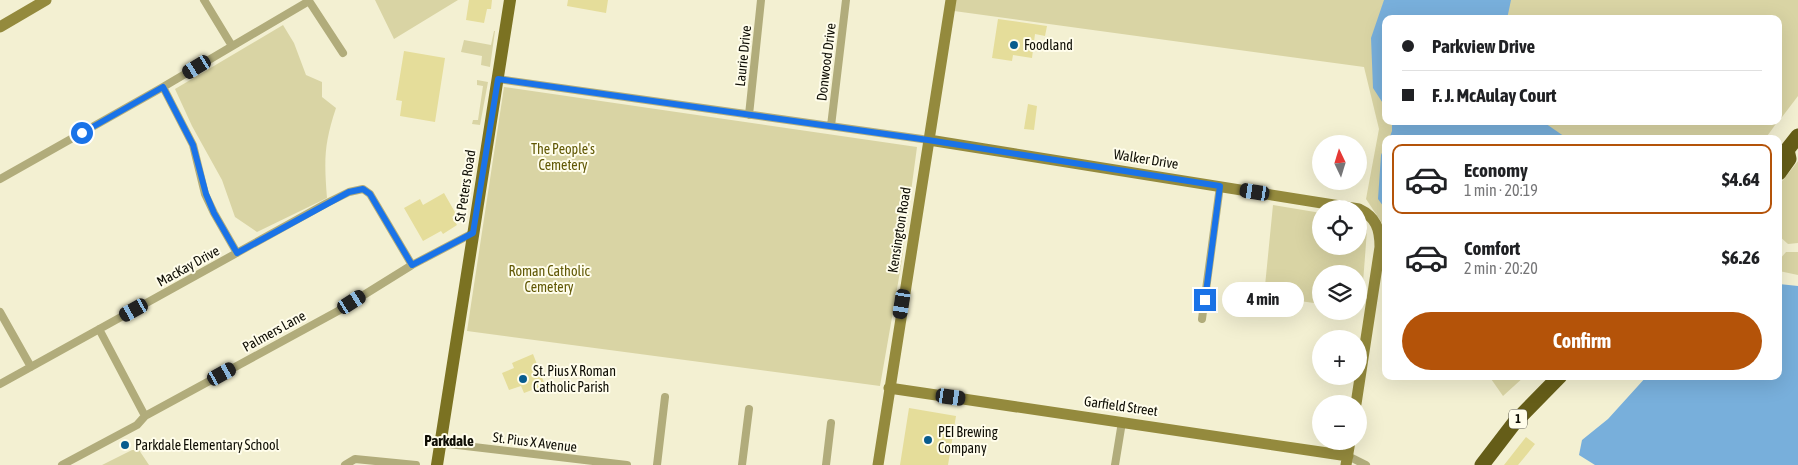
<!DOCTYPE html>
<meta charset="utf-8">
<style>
:root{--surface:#fff;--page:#f2f2f2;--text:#202124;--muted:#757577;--line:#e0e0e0;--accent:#b45309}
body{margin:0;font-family:"Asap Condensed",sans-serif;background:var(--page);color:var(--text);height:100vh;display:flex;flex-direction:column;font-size:19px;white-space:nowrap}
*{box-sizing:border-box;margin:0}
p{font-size:16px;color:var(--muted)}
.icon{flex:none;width:28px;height:28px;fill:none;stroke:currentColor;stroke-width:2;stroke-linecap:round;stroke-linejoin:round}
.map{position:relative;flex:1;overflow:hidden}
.drawer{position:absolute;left:1382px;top:135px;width:400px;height:245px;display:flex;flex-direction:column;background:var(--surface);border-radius:10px;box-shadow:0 5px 20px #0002}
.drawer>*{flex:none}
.hud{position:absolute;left:1382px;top:15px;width:400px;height:110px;border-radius:10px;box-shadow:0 5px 20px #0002;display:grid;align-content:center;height:110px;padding:0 20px;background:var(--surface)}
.needle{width:32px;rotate:356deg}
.controls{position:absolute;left:1312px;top:135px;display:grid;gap:10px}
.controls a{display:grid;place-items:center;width:55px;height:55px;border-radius:50%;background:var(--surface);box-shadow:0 5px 20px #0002;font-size:25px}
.end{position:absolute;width:22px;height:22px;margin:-11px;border:6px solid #1a73e8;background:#fff;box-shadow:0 0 0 2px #fff}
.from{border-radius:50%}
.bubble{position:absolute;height:35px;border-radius:18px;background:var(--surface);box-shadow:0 5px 20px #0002;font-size:16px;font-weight:700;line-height:35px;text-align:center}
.car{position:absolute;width:15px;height:30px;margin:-15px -8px;border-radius:6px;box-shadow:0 0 4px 1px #0007;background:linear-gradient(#222 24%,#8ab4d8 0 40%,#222 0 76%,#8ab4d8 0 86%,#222 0)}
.hud b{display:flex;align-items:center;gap:18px;height:48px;font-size:19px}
.hud b+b{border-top:1px solid var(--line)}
.hud i{width:12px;height:12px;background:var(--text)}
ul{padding:9px 0 0;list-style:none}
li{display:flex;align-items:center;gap:15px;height:70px;margin:0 10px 8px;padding:0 10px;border:2px solid transparent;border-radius:10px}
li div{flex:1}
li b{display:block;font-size:19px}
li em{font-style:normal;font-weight:700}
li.active{border-color:var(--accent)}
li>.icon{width:45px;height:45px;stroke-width:1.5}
.cta{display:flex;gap:10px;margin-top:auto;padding:10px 20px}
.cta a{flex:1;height:58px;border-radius:30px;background:var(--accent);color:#fff;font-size:20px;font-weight:700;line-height:58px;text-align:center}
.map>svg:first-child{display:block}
.green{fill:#d9d4a4}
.water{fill:#78afdb}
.building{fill:#e5dd9a}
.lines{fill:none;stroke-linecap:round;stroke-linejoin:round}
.street{stroke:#b1ac7b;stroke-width:8}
.secondary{stroke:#948a3d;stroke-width:11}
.primary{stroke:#7b7222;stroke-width:12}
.highway{stroke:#655d18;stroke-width:15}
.route{stroke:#1a73e8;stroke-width:6}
.poi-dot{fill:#085c8e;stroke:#fffdeb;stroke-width:2}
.labels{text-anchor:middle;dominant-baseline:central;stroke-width:4;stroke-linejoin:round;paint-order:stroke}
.shield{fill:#fffdeb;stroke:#565549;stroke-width:1}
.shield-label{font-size:12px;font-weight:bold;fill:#0e0d04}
.poi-label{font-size:14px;fill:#0e0d04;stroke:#fffdeb;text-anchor:start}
.street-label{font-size:14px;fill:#0e0d04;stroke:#fffdeb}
.park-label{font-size:14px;fill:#615805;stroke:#fffdeb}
.neighbourhood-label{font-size:15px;font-weight:bold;fill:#0e0d04;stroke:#fffdeb}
</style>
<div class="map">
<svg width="1798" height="465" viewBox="0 0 1798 465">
<rect width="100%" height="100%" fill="#f3f0d2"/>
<path class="green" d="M375,0h83l-64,39z
M956,0h842v96l-19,25v-102h-393v102h392l-13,18h-379v90l-20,-30 13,-70 -15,-62 -410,-56z
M283,25l11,18 12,32 16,7v15l14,11c-12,36 -12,52 -9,90l-70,34 -22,-15 -13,-37 -30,-54 -17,-37z
M494,31h1l-5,36 -9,-2 1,-9 -21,-4 3,-12 27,5z
M477,80l11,2 -8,43 -8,-1 1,-4h5l5,-34 -6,-1z
M504,87l413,60 -16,119 -21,120 -413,-55z
M1798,161v82l-10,1 -9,-8v-51z
M1273,205l48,8v33h38v-24l8,8 -6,79h-2v-35h-38v30l-57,-8z
M1786,252h12v23l-19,-4v-11z
M1489,376h36l-22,20z
M132,450h7l10,15h-47z"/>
<path class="water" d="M1384,0h127l-4,19h-121v89l-13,-20 -2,-50z
M1392,121h150l26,18h-179l3,-8z
M1386,144v66l-8,-11 3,-44z
M1779,284l19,2v179h-203l-16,-10 3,-15 26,-21 39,-43h132z"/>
<path class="building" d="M469,0h23l-1,9h-4l-3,14 -18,-3z
M568,0h40l-2,13 -39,-7z
M998,19l49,7 -2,10 -10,-2 -3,24 -19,-3 -1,6 -20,-3z
M404,51l41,7 -10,64 -35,-6 2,-15 -6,-1z
M1028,104l9,2 -3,24 -10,-1z
M444,193l12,21 -4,3 5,8 -14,9 -2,-3 -18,10 -19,-33 16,-9 3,6z
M533,354l12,31 -21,8 -3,-7 -12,4 -7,-17 12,-5 -2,-5z
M909,408l47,8 -8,49h-48z
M1526,437l9,7 -7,9 -10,12h-14z"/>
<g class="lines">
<path class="street" d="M204,0l28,46
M309,1l34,52
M498,79l431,61
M163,87l30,58 12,49 9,19 23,40
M749,115l12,-115
M831,126l15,-126
M0,179l163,-92 146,-86
M0,312l31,55
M1202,319l18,-133
M99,329l46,87
M0,384l327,-181 22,-11 14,-3 7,5 42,71
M440,443l187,22
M1348,456l18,9
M62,465l75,-40 8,-9 193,-105 74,-46 61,-32
M345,465l10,-6 61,6
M657,465l8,-68
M742,465l7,-56
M826,465l5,-42
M1115,465l7,-43"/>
<path class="secondary" d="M0,27l46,-27
M929,140l430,69
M889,388l459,68
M1356,404l24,-157c0,-18 -4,-30 -21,-38
M878,465l73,-465
M1346,465l4,-24"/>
<path class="primary" d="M437,465l73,-465"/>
<path class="highway" d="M1779,156l8,-6 11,-14
M1779,173l10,-14 -2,-9
M1482,465l33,-43 45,-46"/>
</g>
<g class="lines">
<path class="route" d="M82,133l81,-46 30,58 13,49 8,19 23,40 112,-61 14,-3 7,5 42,71 61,-32 25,-154 430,61 292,46 -15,114"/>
</g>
<g class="poi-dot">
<circle cx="1014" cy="45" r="5"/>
<circle cx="523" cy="379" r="5"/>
<circle cx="928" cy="440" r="5"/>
<circle cx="125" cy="445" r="5"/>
</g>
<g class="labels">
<rect class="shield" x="1509" y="409.5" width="18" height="19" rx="4"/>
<g class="shield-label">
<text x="1518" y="419">1</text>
</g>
<g class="poi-label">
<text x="1024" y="45">Foodland</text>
<text x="533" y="371">St. Pius X Roman<tspan x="533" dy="16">Catholic Parish</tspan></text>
<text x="938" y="432">PEI Brewing<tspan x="938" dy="16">Company</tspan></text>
<text x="135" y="445">Parkdale Elementary School</text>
</g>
<g class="street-label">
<text transform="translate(743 56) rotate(-84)">Laurie Drive</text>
<text transform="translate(826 62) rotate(-83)">Donwood Drive</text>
<text transform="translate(1146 159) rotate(9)">Walker Drive</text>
<text transform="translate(465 186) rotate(-81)">St Peters Road</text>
<text transform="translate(899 230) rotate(-81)">Kensington Road</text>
<text transform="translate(188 266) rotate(-29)">MacKay Drive</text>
<text transform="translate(274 331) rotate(-29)">Palmers Lane</text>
<text transform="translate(1121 406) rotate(8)">Garfield Street</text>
<text transform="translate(535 442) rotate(7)">St. Pius X Avenue</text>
</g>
<g class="park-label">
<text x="563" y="149">The People's<tspan x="563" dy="16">Cemetery</tspan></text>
<text x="549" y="271">Roman Catholic<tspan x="549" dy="16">Cemetery</tspan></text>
</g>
<g class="neighbourhood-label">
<text x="449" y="440">Parkdale</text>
</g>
</g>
</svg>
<div class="controls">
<a><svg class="needle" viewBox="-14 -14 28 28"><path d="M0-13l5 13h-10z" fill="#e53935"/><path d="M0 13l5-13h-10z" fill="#757577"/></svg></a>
<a><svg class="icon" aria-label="locate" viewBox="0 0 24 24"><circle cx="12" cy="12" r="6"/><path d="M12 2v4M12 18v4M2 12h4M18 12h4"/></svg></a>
<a><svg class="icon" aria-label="layers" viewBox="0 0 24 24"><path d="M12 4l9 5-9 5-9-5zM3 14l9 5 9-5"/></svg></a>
<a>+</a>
<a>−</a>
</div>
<i class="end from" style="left:82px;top:133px"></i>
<i class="end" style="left:1205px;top:300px"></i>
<div class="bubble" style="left:1222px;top:282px;width:82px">4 min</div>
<i class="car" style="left:197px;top:67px;rotate:239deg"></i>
<i class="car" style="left:1255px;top:192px;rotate:279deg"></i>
<i class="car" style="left:352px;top:302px;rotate:58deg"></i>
<i class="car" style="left:902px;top:304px;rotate:189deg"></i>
<i class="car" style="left:134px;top:310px;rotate:241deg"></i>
<i class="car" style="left:222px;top:374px;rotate:61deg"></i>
<i class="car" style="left:951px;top:397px;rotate:98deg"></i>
<div class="hud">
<b><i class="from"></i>Parkview Drive</b>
<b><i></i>F. J. McAulay Court</b>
</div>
<section class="drawer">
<ul>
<li class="active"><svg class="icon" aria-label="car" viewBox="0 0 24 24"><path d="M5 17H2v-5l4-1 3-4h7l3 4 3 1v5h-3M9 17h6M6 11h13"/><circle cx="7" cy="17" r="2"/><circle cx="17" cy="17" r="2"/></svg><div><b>Economy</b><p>1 min · 20:19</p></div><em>$4.64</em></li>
<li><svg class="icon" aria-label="car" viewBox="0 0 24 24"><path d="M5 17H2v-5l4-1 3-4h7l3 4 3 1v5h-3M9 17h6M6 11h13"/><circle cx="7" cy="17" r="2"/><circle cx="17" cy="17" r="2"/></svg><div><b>Comfort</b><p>2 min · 20:20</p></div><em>$6.26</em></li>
</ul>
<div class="cta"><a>Confirm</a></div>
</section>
</div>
